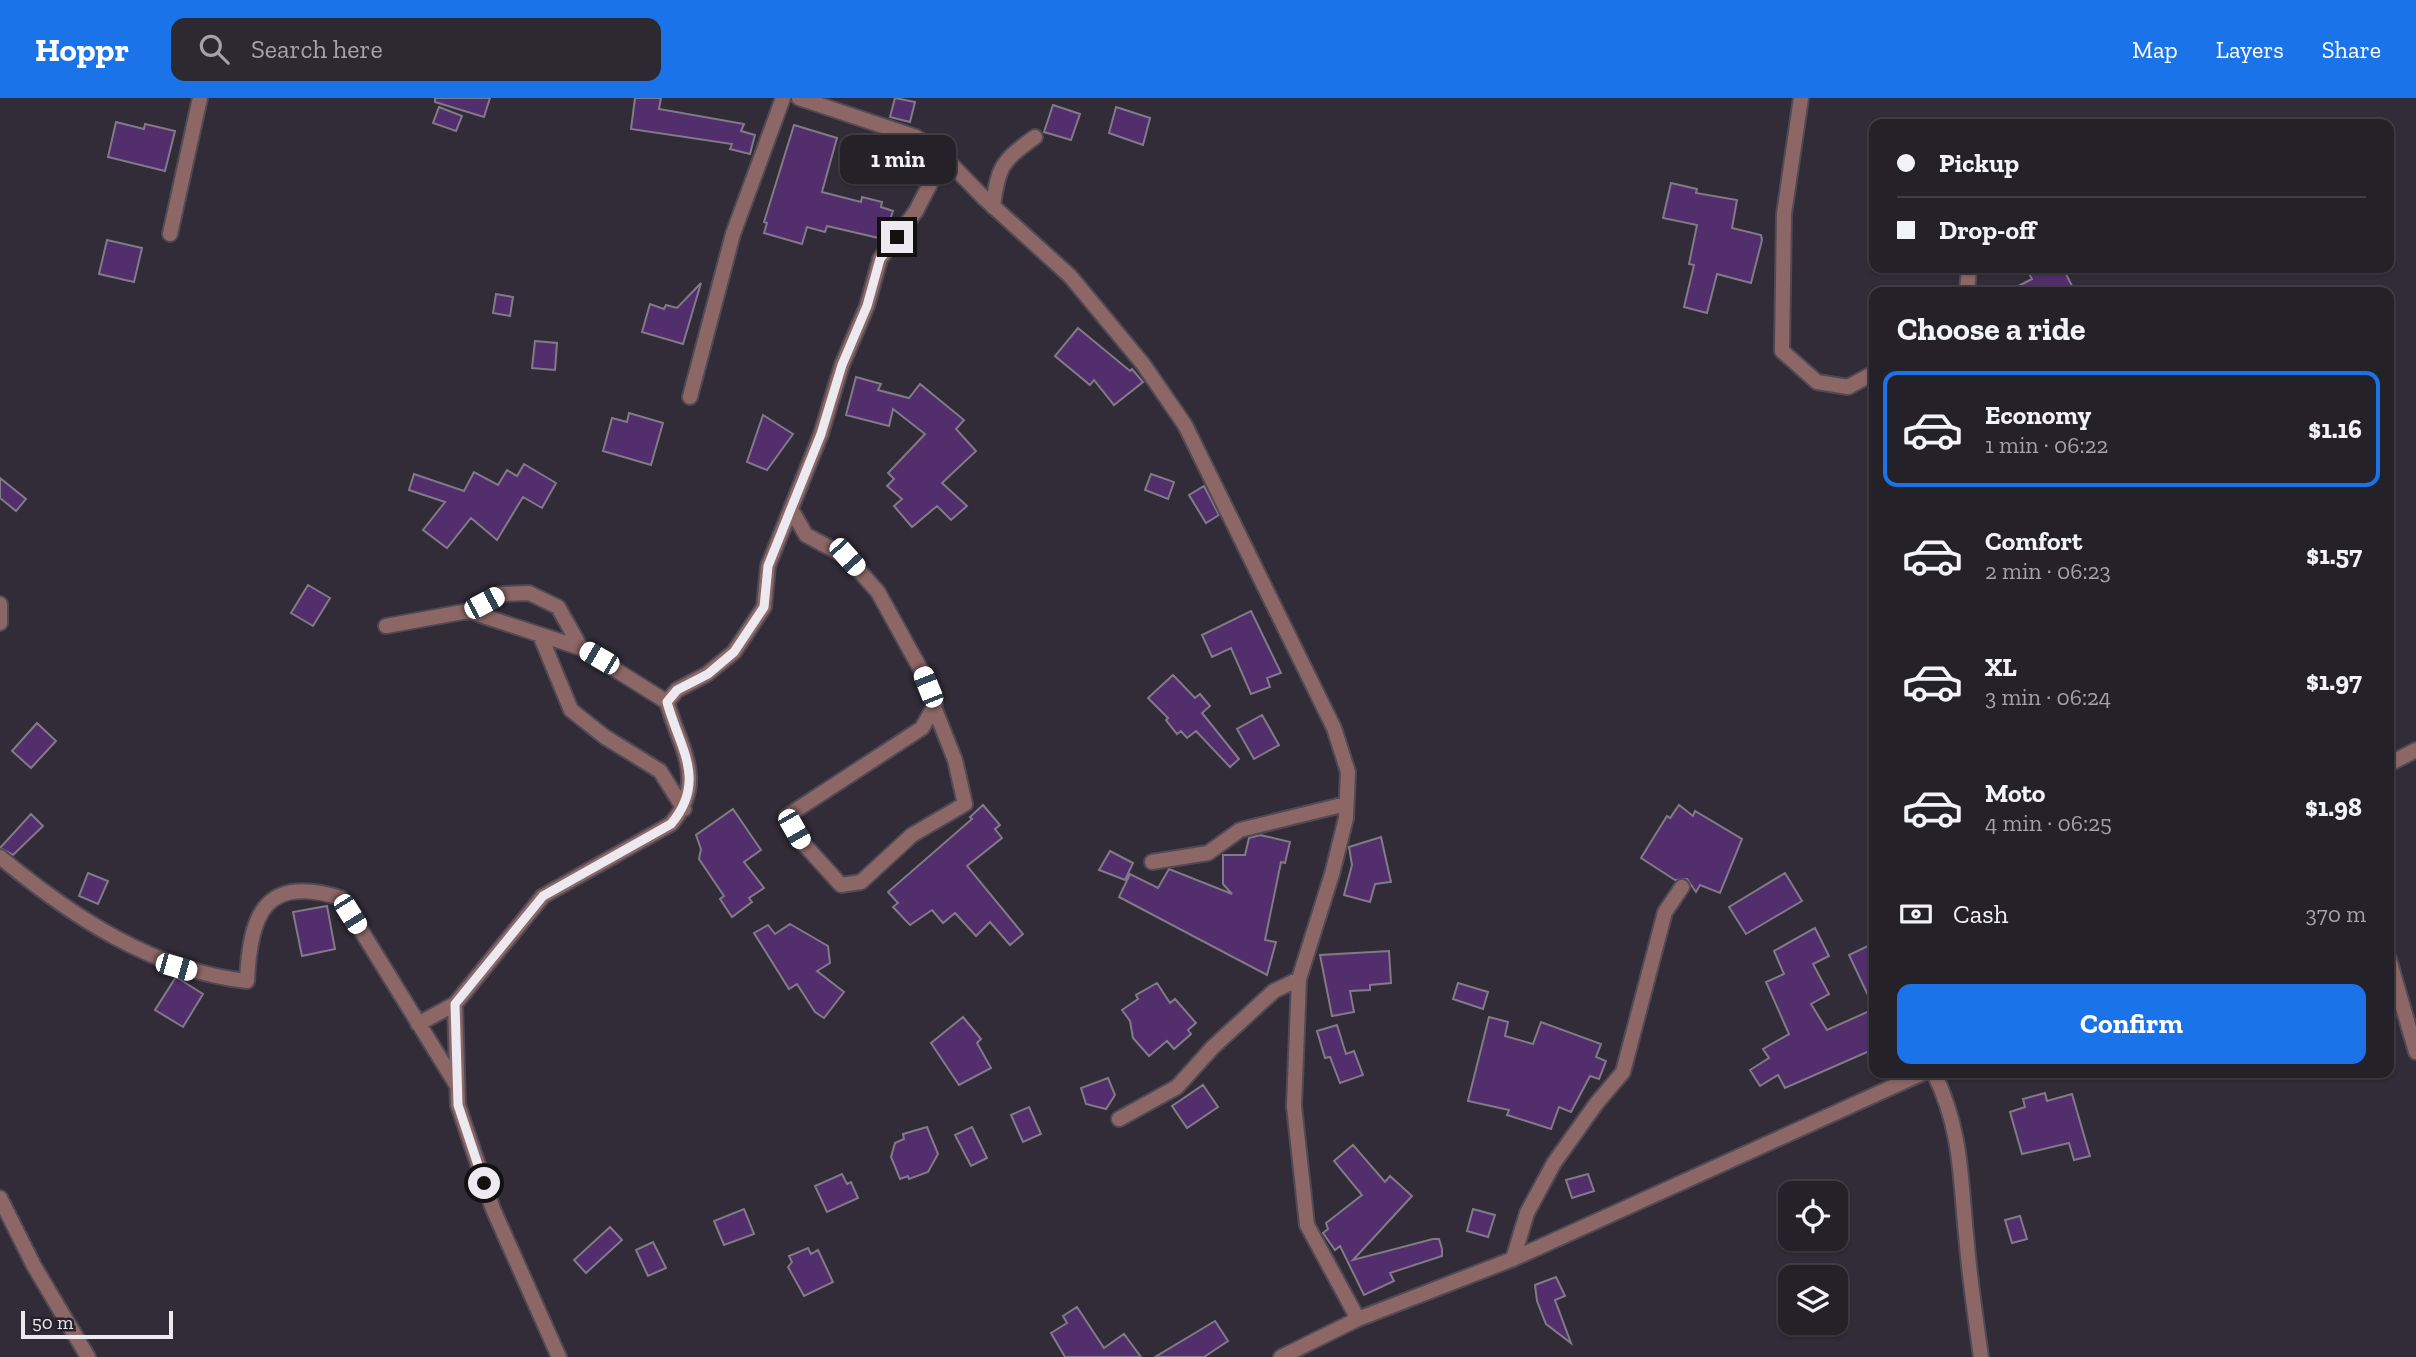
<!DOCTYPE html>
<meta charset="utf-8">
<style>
:root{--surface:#252129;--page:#2d2931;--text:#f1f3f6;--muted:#a3a3a8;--line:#423e46;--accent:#1a73e8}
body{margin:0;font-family:"Zilla Slab",serif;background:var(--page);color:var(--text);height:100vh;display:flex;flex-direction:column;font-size:26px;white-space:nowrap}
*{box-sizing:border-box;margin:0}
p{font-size:23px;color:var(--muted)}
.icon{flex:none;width:38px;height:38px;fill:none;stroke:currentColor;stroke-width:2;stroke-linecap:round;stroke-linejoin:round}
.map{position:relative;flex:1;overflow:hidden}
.details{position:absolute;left:1869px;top:189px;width:525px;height:791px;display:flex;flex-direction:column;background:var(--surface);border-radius:14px;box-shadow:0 2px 5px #0004,0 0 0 2px var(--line)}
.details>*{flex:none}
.guide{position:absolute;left:1869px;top:21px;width:525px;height:154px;border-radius:14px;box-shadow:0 2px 5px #0004,0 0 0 2px var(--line);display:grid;align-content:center;height:154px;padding:0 28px;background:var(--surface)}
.fabs{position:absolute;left:1778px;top:1083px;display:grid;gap:14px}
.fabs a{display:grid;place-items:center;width:70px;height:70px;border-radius:14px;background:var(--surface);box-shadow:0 2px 5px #0004,0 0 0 2px var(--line);font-size:35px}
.scale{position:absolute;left:21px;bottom:18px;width:152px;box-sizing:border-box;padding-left:7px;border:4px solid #ede9f1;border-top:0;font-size:19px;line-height:24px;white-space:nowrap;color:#ede9f1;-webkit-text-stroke:5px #28222c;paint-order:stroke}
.end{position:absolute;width:32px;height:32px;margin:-16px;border:9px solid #ede9f1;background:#111;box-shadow:0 0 0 4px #111}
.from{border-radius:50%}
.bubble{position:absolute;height:49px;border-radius:14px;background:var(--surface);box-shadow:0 2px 5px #0004,0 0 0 2px var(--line);font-size:23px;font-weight:700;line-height:49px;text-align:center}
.car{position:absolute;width:21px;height:42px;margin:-21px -10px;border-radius:9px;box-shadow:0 0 5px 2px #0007;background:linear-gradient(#fff 24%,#345 0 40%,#fff 0 76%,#345 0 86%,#fff 0)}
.guide b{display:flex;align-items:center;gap:24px;height:66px;font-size:26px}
.guide b+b{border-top:2px solid var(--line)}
.guide i{width:18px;height:18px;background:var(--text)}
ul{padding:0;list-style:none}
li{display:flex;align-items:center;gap:21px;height:116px;margin:0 14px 10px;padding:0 14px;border:4px solid transparent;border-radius:14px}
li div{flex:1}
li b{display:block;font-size:26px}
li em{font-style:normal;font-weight:700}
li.selected{border-color:var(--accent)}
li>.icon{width:63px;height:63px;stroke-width:1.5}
h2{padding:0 28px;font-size:32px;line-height:84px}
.pay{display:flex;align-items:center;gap:18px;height:77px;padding:0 28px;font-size:26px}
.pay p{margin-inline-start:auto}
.cta{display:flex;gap:14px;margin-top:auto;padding:14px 28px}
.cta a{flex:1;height:80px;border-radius:14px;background:var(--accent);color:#fff;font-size:28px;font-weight:700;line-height:80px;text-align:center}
header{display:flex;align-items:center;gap:42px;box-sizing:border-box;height:98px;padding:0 35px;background:var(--accent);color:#fff}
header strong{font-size:33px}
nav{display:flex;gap:38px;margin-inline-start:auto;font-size:24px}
.search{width:490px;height:63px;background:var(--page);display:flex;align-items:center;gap:18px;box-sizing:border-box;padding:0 24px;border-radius:14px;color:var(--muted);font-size:26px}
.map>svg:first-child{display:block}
.building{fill:#522e6c;stroke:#817a87;stroke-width:2}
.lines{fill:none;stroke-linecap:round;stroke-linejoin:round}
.minor-casing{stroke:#4f4a55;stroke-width:18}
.minor{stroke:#8d6765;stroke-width:14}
.route{stroke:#ede9f1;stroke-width:9}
</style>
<header>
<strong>Hoppr</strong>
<div class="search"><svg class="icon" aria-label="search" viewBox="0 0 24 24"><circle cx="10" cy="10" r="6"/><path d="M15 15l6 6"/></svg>Search here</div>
<nav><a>Map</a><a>Layers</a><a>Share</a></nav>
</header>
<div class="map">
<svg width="2416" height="1259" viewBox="0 0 2416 1259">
<rect width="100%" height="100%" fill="#312c37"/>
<path class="building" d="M435,0h55l-6,19 -49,-15z
M635,0h26l-2,11 85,15 -3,7 14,4 -5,19 -20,-5 2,-5 -101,-15z
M895,0l20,4 -5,20 -20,-5z
M1053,7l27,9 -9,26 -27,-8z
M439,9l23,9 -6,15 -23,-8z
M1116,9l34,11 -7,27 -34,-12z
M116,24l28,7 1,-5 30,7 -10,40 -57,-14z
M794,27l43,13 -15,54 39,10 1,-5 20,5 -1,5 12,4 -10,28 -56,-13 -2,6 -18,-5 -5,17 -38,-11 3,-10 -3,-1z
M1671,85l26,6 -1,4 41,7 -5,28 29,7 1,5 -11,43 -34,-9 -10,39 -23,-6 10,-42 -5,-1 8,-39 -34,-7z
M107,142l35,8 -8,34 -35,-8z
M2026,170h37l12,24h-68l25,-13z
M701,185l-18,61 -41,-12 8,-28 14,5 2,-4 11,3z
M496,196l17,3 -3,19 -17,-3z
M1078,230l52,43 2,-2 11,13 -29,23 -20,-25 -4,5 -35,-29z
M535,243l22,2 -2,27 -23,-2z
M856,279l25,7 -3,6 31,8 11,-14 44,36 -8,9 20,22 -34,32 25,23 -16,14 -14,-14 -25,21 -18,-21 8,-7 -15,-13 7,-7 -6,-6 37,-39 -32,-25 -4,17 -43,-11z
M629,315l34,10 -12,42 -48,-14 9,-33 15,4z
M763,317l30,19 -26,36 -20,-8z
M524,366l32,19 -14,25 -19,-11 -26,43 -26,-22 -24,30 -24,-18 22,-28 -36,-12 5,-16 50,17 10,-19 24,13 9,-15 10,6z
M1151,376l23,8 -6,17 -23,-9z
M0,380l26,21 -10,12 -16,-13z
M1204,388l15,29 -13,8 -17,-28z
M308,487l22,13 -17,28 -22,-13z
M1251,513l30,62 -14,5 3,9 -19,7 -20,-46 -19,9 -10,-22z
M1173,577l22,23 5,-4 10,12 -8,7 37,46 -9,8 -34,-36 -9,7 -6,-7 -4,3 -11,-14 2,-2 -20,-20z
M1262,617l17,30 -25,14 -17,-30z
M37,625l19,18 -25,27 -19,-17z
M983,707l17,20 -5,4 7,9 -35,28 56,68 -13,11 -20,-23 -14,14 -21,-23 -12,10 -11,-13 -22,15 -17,-18 5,-4 -10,-11 84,-73 -2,-2z
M1679,707l14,11 2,-5 47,28 -22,54 -20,-8 -4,7 -9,-13 -12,1 -34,-22 26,-42 3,2z
M733,711l28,41 -17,12 20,26 -15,10 3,4 -20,15 -12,-18 4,-3 -25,-37 2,-10 -5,-14z
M31,716l12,12 -30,29 -13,-7z
M1260,737l30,7 -5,21 -4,-1 -16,78 11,2 -9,33 -148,-78 11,-23 28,14 11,-19 63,25 -9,-10v-29h22l4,-17z
M1381,739l10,45 -16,2 -5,18 -26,-7 8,-30 -3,-18z
M1110,753l23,12 -8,17 -26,-10z
M88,775l20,8 -10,23 -19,-8z
M1785,775l17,28 -56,33 -17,-27z
M327,808l8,43 -33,7 -9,-44z
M790,826l38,22 2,17 -13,8 27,21 -20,26 -9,-6 -18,-28 -8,5 -35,-56 14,-8 7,9z
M1815,830l14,28 -16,8 16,30 -18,10 16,26 47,-21v40l-89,39 -7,-13 -18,11 -10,-16 19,-12 -6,-9 26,-15 -23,-52 18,-8 -10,-23z
M1874,845v65l-25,-53z
M1389,853l2,32 -21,2v5l-20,1 4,21 -22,4 -12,-61z
M176,879l27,17 -20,33 -28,-17z
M1157,885l13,20 5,-4 21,24 -8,7 3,4 -17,15 -7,-8 -18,15 -16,-18 -3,-17 -8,-11 16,-11 -2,-4z
M1458,885l30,9 -5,17 -30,-10z
M963,919l18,22 -4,4 14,25 -32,17 -28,-42z
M1489,919l19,5 -3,14 28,8 8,-22 60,22 -5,13 10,4 -7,18 -9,-3 -19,36 -12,-5 -8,22 -44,-14 2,-5 -41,-9z
M1337,927l9,29 8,-3 9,24 -23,8 -10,-26 -5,1 -8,-27z
M1108,980l7,17 -9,14 -20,-5 -5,-16z
M1203,987l15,22 -31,21 -15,-22z
M2045,995l2,8 25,-7 18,62 -16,4 -5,-17 -47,11 -12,-42 15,-5 -2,-8z
M1029,1009l12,27 -18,8 -12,-27z
M927,1029l11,27 -10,18 -19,7 -1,-3 -8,3 -9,-22 4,-14 9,-4 -1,-5z
M972,1029l15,31 -16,8 -16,-31z
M1353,1047l32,37 5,-6 22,20 -59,64 80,-21h6l3,10v7l-52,17 4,8 -30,14 -24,-49 -5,4 -12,-17 5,-4 -2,-6 36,-28 -28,-34z
M842,1076l5,10 4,-2 7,16 -31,14 -12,-26z
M1588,1076l6,17 -22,7 -6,-18z
M744,1111l10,25 -30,11 -10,-24z
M1473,1111l22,6 -7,22 -21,-6z
M2020,1118l7,23 -15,4 -7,-23z
M610,1129l12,13 -36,33 -12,-13z
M653,1144l13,26 -18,8 -12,-26z
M808,1150l3,6 7,-4 15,32 -29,14 -16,-29 4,-5 -3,-6z
M1556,1179l9,19 -10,4 16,43 -25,-19 -9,-23 -2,-16z
M1077,1209l27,41 20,-14 17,23h-76l-14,-24 16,-10 -4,-7z
M1215,1223l13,20 -24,16h-49z"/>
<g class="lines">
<defs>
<path id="minor" d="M799,0l117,39 28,20 40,41 86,78 73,88 42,61 149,303 14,44 -2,46 -14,56 -33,105 -5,127 13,119 51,94
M1801,0l-17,116 -2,137 35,31 31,5 26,-14
M993,109c5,-41 9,-46 42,-70
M170,136l30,-136
M1967,194l2,-24
M690,299l43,-163 50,-136
M792,413l14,24 41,22 31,35 43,78 14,34 -1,3 -12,21 -135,88 15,26 39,43 20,-3 51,-47 53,-31 -10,-44 -21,-53
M0,506v19
M468,513l113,37
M386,528l82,-15 33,-17 28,-1 29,14 23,41 86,54
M540,537l31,75 34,27 55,34 24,38
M2389,666l27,-14
M0,759c71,59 154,114 247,124 3,-67 18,-107 94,-83l115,186
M1152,764l56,-9 32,-23 106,-26
M2389,861l27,93
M418,926l37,-20
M1934,975c29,60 26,107 33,172 3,37 9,75 14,112
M1119,1021l58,-32 36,-40 61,-56 25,-12
M0,1100l34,68 54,91
M1513,1161l14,-46 27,-50 42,-59 27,-32 42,-160 17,-25
M559,1259l-66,-148 -35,-104 -3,-101 88,-108 128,-72c37,-44 8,-77 -4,-122l10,-12 30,-16 27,-22 30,-45 4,-41 53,-132 21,-69 25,-59 13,-47 36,-48 28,-54
M1281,1259l77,-38 155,-60 410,-186"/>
</defs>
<use href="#minor" class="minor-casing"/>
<use href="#minor" class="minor"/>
</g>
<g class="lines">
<path class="route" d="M484,1085l-26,-78 -3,-101 88,-108 128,-72c37,-44 8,-77 -4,-122l10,-12 31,-16 26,-22 30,-45 4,-41 53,-132 21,-69 25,-59 13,-47 17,-22"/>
</g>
</svg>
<div class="fabs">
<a><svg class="icon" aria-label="locate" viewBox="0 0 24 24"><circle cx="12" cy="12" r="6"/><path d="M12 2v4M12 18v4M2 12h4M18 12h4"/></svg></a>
<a><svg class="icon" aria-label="layers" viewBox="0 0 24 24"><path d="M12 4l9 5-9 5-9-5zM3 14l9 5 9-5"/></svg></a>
</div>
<div class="scale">50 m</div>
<i class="end from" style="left:484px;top:1085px"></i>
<i class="end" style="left:897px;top:139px"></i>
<div class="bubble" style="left:840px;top:37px;width:116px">1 min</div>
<i class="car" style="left:847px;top:459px;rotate:138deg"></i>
<i class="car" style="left:484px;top:505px;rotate:62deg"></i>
<i class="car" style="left:599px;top:560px;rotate:300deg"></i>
<i class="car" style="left:928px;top:589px;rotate:338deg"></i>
<i class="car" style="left:794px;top:731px;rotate:150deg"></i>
<i class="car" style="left:350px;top:816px;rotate:148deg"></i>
<i class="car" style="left:176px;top:869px;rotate:106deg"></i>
<div class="guide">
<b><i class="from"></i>Pickup</b>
<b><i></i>Drop-off</b>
</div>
<section class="details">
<h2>Choose a ride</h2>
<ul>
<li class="selected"><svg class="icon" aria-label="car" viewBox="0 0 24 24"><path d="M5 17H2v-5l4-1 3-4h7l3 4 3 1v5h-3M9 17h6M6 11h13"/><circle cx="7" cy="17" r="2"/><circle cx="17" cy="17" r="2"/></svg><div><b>Economy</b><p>1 min · 06:22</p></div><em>$1.16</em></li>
<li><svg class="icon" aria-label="car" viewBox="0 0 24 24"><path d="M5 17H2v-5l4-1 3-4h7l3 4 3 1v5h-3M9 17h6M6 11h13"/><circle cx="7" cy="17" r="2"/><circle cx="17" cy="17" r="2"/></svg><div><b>Comfort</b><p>2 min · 06:23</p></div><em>$1.57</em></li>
<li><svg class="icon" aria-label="car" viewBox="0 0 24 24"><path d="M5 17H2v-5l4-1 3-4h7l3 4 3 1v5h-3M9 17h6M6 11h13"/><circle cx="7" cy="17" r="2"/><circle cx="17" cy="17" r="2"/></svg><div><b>XL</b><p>3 min · 06:24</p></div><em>$1.97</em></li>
<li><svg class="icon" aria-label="car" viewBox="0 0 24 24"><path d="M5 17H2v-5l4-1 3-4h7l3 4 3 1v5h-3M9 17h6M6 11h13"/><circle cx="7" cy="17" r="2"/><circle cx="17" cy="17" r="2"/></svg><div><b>Moto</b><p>4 min · 06:25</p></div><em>$1.98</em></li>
</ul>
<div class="pay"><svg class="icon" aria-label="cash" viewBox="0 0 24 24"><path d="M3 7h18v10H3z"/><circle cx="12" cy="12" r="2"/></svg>Cash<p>370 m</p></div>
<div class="cta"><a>Confirm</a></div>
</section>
</div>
